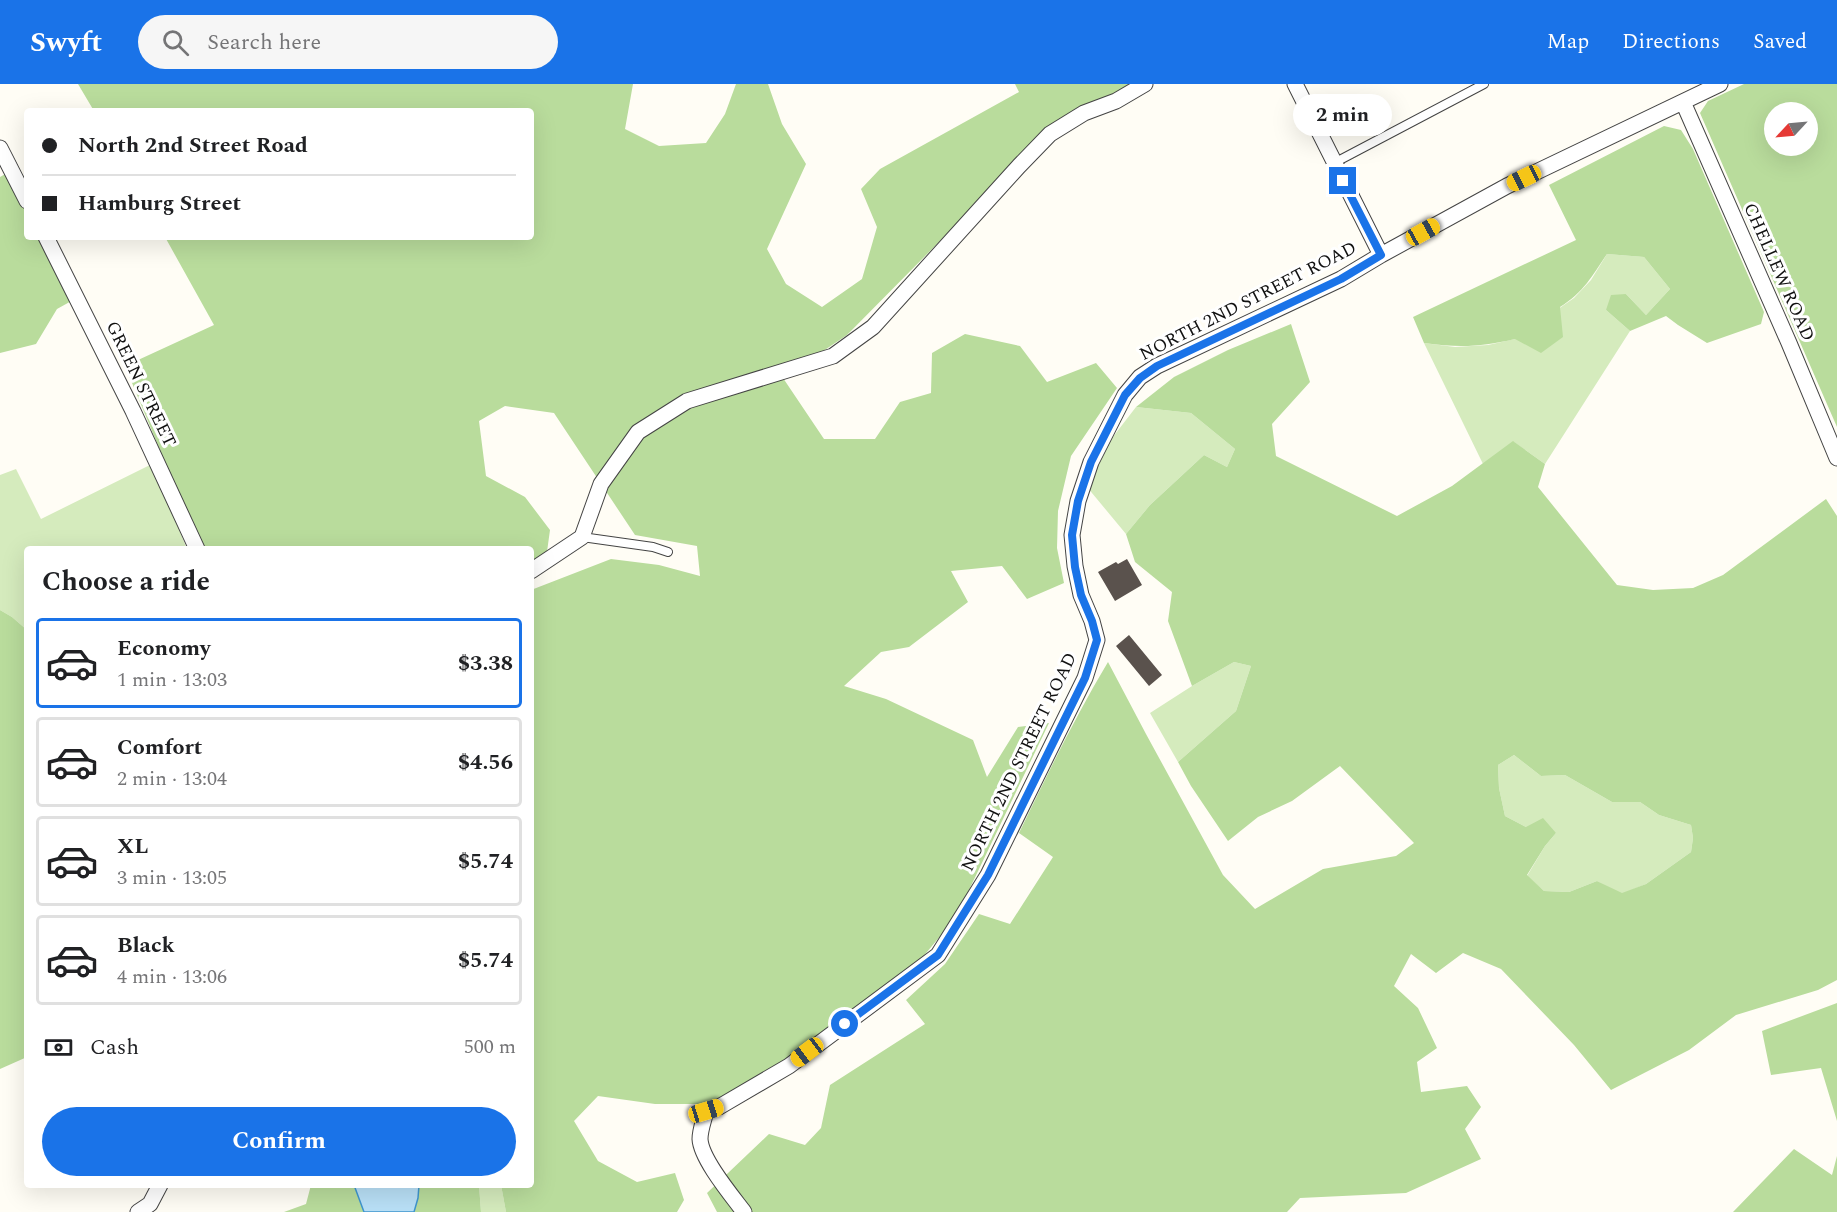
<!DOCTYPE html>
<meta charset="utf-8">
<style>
:root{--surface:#fff;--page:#f6f6f6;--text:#202124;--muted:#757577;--line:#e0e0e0;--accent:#1a73e8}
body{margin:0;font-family:Spectral,serif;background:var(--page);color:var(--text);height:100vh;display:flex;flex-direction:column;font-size:22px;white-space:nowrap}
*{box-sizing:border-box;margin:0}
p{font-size:20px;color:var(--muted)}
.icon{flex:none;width:33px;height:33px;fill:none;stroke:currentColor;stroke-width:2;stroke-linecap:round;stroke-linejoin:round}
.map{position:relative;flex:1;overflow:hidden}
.panel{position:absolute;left:24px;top:462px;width:510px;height:642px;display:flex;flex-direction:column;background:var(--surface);border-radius:6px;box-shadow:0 6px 24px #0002}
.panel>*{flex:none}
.guide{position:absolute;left:24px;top:24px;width:510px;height:132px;border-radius:6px;box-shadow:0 6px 24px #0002;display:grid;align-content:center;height:132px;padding:0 18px;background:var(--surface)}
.needle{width:39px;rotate:244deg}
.controls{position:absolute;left:1764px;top:18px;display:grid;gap:12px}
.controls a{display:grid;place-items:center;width:54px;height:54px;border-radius:50%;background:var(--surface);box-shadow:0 6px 24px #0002;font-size:30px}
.end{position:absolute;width:27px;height:27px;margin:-14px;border:8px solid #1a73e8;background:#fff;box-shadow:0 0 0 3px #fff}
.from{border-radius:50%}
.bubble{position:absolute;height:42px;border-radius:21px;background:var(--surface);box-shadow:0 6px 24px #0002;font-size:20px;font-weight:700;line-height:42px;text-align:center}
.car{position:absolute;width:18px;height:36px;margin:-18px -9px;border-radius:8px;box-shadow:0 0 4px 2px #0007;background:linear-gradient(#f5c518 24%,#345 0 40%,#f5c518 0 76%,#345 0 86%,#f5c518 0)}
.guide b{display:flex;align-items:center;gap:21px;height:57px;font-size:22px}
.guide b+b{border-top:2px solid var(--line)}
.guide i{width:15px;height:15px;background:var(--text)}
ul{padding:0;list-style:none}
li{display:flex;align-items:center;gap:18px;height:90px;margin:0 12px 9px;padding:0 6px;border:3px solid var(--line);border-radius:6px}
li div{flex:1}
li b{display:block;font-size:22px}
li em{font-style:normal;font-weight:700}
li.current{border-color:var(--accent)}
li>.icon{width:54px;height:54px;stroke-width:1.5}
h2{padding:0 18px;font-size:27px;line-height:72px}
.pay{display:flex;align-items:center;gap:15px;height:66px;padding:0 18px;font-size:22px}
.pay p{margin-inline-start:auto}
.primary-button{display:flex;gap:12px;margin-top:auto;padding:12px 18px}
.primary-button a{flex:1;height:69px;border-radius:36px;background:var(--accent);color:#fff;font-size:24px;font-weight:700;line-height:69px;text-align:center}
header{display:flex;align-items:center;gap:36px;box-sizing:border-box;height:84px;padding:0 30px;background:var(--accent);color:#fff}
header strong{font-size:28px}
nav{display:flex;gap:33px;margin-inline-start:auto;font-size:21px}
.search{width:420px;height:54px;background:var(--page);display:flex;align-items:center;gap:15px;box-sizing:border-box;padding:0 21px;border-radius:33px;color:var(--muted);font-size:22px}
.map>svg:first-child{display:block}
.green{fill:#d5ebbd}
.forest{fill:#b9dc9c;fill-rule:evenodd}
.water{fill:#b9e0f7;stroke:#3f96cf;stroke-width:1.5}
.building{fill:#5a524d}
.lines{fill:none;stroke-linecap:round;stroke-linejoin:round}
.service-casing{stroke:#444;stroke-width:10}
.minor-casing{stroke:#444;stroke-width:17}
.service{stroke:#fff;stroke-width:8}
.minor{stroke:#fff;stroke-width:15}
.route{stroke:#1a73e8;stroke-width:8}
.labels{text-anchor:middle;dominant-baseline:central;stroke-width:6;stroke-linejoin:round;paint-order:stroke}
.street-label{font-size:18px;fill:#111;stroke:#fff}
</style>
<header>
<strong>Swyft</strong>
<div class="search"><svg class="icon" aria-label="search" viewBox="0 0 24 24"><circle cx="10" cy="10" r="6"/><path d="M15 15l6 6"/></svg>Search here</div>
<nav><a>Map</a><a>Directions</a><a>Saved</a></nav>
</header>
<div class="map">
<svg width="1837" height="1128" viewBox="0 0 1837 1128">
<rect width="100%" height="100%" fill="#fffdf5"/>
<path class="green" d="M1607,170l37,3 26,32 -24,26 -20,-21 -20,16 24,21 -85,133 -31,-22 -31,22 -59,-121 31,4 33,-2 27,-6 59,-41 17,-18z
M1136,323l55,6 44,36 -8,18 -23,-12 -54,50 -24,29 -39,-47 22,-45z
M152,380l35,85h-160v81l-15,-13 -12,-7v-135l16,-6 25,50z
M1234,578l17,4 -15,45 -58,51 -28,-49 42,-27z
M1514,671l27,21 24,-1 47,27h28l19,13 32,10 2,13 -2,14 -45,32 -24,10 -25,-13 -28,11 -25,-1 -17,-15 18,-30 11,-13 -30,-6 -21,-11 -6,-28 -1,-23z
M479,1101h22l5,27h-25z"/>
<path class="forest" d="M78,0h555l-8,45 34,17 47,-3 19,-29 11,-30h32l14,40 24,40 -39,85 19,35 36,23 40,-28 15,-52 -16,-38 19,-20 139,-77 -4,-8h120l-109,70 -179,181 -64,43 41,61h51l25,-37 31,-9 1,-40 33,-19 55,12 27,36 49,-19 21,25 -46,68 -13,55 -1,37 7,35 -37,16 -25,-33 -51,5 17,31 -59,45 -28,5 -37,34 42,13 87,41 14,37 31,-50 31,-4 -93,194 -34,41 -142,112 -75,34h-50l-57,-8 -24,25 24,40 39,21 38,-9 9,27 -7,12h-171l-5,-27h30v-595l80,-31 48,6 41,11 -3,-30 -62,-11 -81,-122 -49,-7 -26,15 7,55 39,21 25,33 -4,29 -15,8v-18h-330l-76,-183 89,-41 -49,-88h366v-126h-437z
M1744,0h93v343l-137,-314 8,-12zM1774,28h34v34h-34z
M1664,42l17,4 12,19 71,163 -3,12 -54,19 -29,-18 -12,-9 -36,15 -24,-21 5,-15 15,-1 20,21 24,-26 -26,-32 -37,-3c-15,22 -23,38 -47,53l3,30 -22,16 -26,-14c-34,8 -56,9 -91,4l-11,-26 163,-77 -27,-55z
M7,89l20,36v28h15l33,62 -18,10 -21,35 -36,9v-176z
M1291,240l19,58 -38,42 4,32 121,60 55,-30 61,-45 32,23 -7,23 79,98 36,5 40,-2 30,-13 103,-76 11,17v464l-19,10 -82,25 -47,35 -78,40 -37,-45 -73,-76 -38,-16 -27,20 -25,-19 -17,32 24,22 19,40 -20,14 4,30 46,-6 14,21 -16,22 16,30 -75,34 -106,5 -13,14h-570l-10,-19 62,-59 36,11 16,-17 9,-43 95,-61 -19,-24 39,-36 34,-50 31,10 43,-67 -34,-24c28,-58 56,-116 89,-171l38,72 77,141 32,34 68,-40 73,-13 18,-13 -74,-77 -48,35 -34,16 -30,24 -37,-55 -13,-24 58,-51 15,-45 -17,-4 -42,24 -24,-65 4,-29 -37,-30 -9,-28 24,-29 54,-50 23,12 8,-18 -44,-36 -55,-6 38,-30 54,-27zM1514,671l27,21 24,-1 47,27h28l19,13 32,10 2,13 -2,14 -45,32 -24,9 -25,-12 -28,11 -25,-1 -17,-16 18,-29 11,-13 -13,-15 -17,9 -21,-11 -6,-28 -1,-23z
M0,526l12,7 15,13v427l-27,12z
M1837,919v118l-16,-53 -50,7 -9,-44z
M1794,1065l38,26 5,-19v56h-104z
M311,1101h43l10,27h-80l22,-8z
M419,1101h60l2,27h-67l4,-14z"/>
<path class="water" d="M354,1101h65l-1,13 -4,14h-50z"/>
<path class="building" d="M1127,475l15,26 -27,16 -17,-29 18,-10 2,2z
M1129,551l33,40 -13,11 -33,-40z"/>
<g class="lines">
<defs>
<path id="service" d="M1334,79l150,-79
M582,453l71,10 15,5"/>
<path id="minor" d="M1295,0l86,171
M1683,18l106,241 48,115
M0,64l27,53
M46,153l87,174 64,138
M531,487l51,-34 19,-53 37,-52 49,-31 146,-45 40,-29 146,-161 31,-32 34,-21 32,-12 29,-17
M138,1128l12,-8 10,-19
M744,1128c-12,-16 -43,-53 -44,-73 0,-9 4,-19 6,-28l13,-4 70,-41 149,-111 50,-80 97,-197 12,-38 -5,-19 -11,-26 -6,-29 -3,-31 6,-34 13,-39 34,-67 15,-18 17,-11 184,-87 40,-24 126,-69 213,-102"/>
</defs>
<use href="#service" class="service-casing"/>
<use href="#minor" class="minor-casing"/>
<use href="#service" class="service"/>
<use href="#minor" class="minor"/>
</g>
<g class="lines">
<path class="route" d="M845,940l93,-69 50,-80 97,-197 12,-38 -5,-19 -11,-26 -6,-28 -3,-32 6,-34 13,-39 34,-67 15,-17 17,-12 184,-87 40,-24 -38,-74"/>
</g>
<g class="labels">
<g class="street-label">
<text transform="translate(1779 188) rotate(66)">CHELLEW ROAD</text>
<text transform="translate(1248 217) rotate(-27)">NORTH 2ND STREET ROAD</text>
<text transform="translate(141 300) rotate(64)">GREEN STREET</text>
<text transform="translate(1019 678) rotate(-64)">NORTH 2ND STREET ROAD</text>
</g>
</g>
</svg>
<div class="controls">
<a><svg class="needle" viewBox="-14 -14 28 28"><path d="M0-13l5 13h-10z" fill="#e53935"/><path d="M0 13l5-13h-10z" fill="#757577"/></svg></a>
</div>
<i class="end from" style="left:845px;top:940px"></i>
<i class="end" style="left:1343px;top:97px"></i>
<div class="bubble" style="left:1293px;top:10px;width:99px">2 min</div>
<i class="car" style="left:1524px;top:94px;rotate:244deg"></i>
<i class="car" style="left:1423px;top:148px;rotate:61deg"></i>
<i class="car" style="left:807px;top:968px;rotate:233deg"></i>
<i class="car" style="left:706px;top:1027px;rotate:73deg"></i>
<div class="guide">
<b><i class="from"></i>North 2nd Street Road</b>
<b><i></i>Hamburg Street</b>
</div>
<section class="panel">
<h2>Choose a ride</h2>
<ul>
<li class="current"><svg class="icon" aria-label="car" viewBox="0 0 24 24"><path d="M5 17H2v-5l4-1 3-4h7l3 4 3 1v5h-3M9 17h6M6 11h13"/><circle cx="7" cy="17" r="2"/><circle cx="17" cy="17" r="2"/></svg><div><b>Economy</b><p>1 min · 13:03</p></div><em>$3.38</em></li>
<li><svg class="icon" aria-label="car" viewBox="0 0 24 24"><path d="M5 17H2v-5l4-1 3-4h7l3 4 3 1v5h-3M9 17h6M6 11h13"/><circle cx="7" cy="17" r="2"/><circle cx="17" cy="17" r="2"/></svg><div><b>Comfort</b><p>2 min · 13:04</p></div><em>$4.56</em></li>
<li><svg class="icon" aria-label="car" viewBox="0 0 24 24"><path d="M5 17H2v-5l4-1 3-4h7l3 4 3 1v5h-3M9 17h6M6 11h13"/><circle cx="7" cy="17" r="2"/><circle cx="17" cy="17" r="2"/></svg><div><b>XL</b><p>3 min · 13:05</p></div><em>$5.74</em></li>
<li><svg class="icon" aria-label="car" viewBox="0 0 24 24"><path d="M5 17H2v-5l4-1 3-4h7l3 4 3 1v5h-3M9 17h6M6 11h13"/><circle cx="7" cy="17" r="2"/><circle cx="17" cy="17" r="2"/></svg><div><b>Black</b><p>4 min · 13:06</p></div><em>$5.74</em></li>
</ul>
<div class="pay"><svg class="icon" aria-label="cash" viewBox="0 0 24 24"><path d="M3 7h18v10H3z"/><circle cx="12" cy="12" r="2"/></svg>Cash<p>500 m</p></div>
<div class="primary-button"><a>Confirm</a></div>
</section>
</div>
